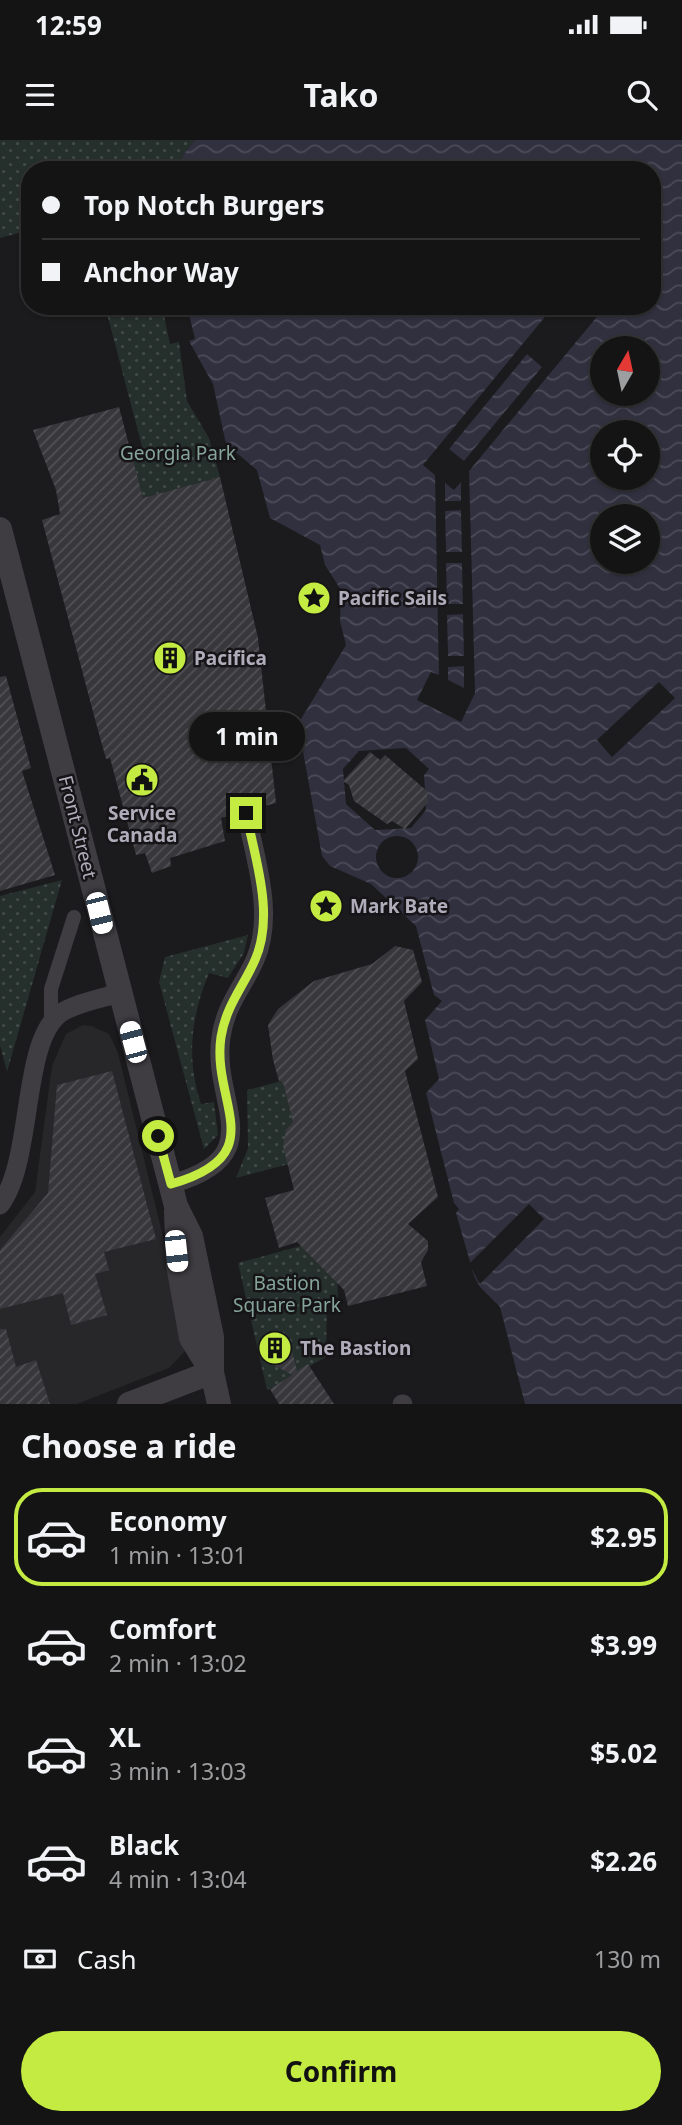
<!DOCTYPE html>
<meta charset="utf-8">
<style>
:root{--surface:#141415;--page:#1d1d1e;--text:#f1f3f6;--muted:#9d9ea0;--line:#333334;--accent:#c4eb42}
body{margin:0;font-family:"Noto Sans",sans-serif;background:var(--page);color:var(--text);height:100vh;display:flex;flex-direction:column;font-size:26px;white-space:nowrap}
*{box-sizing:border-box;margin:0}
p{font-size:23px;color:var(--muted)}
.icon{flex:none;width:38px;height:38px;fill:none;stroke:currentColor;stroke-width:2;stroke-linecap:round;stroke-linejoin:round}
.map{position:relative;height:1264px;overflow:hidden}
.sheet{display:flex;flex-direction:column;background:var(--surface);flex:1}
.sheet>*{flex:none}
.banner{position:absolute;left:21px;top:21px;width:640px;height:154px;border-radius:28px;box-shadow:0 2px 5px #0004,0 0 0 2px var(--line);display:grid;align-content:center;height:154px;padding:0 21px;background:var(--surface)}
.needle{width:46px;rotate:9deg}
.controls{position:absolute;left:590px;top:196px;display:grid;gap:14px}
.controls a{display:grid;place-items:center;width:70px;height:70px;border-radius:50%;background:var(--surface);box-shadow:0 2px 5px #0004,0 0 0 2px var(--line);font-size:35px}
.end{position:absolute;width:32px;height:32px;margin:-16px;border:9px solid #c4eb42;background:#111;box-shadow:0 0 0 4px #111}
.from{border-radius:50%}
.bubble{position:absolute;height:49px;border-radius:24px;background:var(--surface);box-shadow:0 2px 5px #0004,0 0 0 2px var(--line);font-size:23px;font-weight:700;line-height:49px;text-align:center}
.car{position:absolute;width:21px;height:42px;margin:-21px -10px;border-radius:9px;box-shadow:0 0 5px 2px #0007;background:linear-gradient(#fff 24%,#345 0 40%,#fff 0 76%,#345 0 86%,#fff 0)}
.banner b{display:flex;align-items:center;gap:24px;height:66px;font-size:26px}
.banner b+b{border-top:2px solid var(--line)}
.banner i{width:18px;height:18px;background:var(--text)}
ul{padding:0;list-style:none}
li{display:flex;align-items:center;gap:21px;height:98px;margin:0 14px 10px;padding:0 7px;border:4px solid transparent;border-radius:28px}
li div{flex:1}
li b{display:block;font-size:26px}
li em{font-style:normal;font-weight:700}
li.current{border-color:var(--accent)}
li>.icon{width:63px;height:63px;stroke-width:1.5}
h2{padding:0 21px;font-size:32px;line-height:84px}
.pay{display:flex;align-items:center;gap:18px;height:77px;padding:0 21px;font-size:26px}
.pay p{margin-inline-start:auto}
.cta{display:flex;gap:14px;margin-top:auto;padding:14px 21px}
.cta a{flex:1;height:80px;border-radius:42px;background:var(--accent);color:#111;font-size:28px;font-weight:700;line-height:80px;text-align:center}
.status{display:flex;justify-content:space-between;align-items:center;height:49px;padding:0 35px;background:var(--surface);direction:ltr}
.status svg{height:19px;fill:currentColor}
header{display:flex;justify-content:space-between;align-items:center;height:91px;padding:0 21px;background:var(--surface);font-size:32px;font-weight:700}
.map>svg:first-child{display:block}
.built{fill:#272629}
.park{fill:url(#park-dots)}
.water{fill:url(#water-waves);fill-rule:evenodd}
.pier{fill:#1b1a1c;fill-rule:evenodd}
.building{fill:url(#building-hatch)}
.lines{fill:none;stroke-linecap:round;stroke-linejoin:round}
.pedestrian{stroke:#3f3d42;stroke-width:14}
.minor{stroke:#3f3d42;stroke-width:19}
.tertiary{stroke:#3f3d42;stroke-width:24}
.route{stroke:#c4eb42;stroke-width:9}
.labels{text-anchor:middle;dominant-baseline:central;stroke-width:5;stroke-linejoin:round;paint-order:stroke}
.park-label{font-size:19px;fill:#85a599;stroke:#161417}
.poi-label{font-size:19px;font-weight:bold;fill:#b0adbb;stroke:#161417;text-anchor:start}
.street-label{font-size:19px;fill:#b0adbb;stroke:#161417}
</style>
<div class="status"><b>12:59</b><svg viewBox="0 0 49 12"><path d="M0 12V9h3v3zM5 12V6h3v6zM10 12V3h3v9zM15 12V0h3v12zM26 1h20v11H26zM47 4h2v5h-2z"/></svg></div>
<header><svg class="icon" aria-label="menu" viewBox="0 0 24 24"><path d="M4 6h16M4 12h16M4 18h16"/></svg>Tako<svg class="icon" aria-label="search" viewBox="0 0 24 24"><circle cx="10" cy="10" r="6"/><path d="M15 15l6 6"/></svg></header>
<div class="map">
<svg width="682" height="1264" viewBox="0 0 682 1264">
<defs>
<pattern id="park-dots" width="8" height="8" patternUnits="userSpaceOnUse" patternTransform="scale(1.75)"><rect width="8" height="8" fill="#252f2c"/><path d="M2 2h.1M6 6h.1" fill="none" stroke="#424a49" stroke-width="1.8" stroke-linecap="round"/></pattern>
<pattern id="water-waves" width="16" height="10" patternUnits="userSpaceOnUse" patternTransform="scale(1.75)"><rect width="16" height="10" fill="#30303f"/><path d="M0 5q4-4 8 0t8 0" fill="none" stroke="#4b4b59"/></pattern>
<pattern id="building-hatch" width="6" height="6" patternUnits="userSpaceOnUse" patternTransform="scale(1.75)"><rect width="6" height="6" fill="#38373b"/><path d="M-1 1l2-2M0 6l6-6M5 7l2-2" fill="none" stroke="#525155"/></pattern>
</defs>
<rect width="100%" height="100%" fill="#1b1a1c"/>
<path class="built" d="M83,885l9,1 17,8 9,19 66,269 1,29 -16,17 -92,36h-77v-167l35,-45 17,-126 14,-32z"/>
<path class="park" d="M0,0h195l-12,15 -5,15h-148v60l-30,8z
M105,166h57l8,38 9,-2 8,59 22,37 11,39 -77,21 -11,-40 12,-4z
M62,740l-55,192 -7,-27v-149z
M248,795l-4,18 -16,25 -19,-5c-18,43 -23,86 -8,131l13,-2 4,33 -14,14 -45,-167 6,-25z
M289,939l11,82 -64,17 12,-30 -1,-58z
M304,1105l32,7 2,45 -11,5 -1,55 -59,33 -29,-127z"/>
<path class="water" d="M195,0h487v1264h-157l-25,-97 -20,-20 -6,-11 -18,-63 3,-4 -5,-6 -28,-110 13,-14 -14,-59 17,-19 -8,-6 -18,-69 -45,-42 -41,-18 -8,-10 -24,-132 48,-79 -6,-24 1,-31 -16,-25 -5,-20 -50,-27 -13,-48 -31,-26 -13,-60 -24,-43 6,-2 -8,-33h466v-136h-475l5,-15zM602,208h46v46h-46zM602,292h46v46h-46zM602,376h46v46h-46z"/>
<path class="pier" d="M554,166h38l8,7 -131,158 6,222 -14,29 -44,-22 14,-28 8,3 -4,-200 -12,-10zM527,214l15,13 -78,94 -15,-12zM461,342v19h-16v-18l9,7zM461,370l1,42h-16l-1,-41zM446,423h16l1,41h-16zM463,474l1,42h-16l-1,-41zM464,526v22l-16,-8v-13z
M659,542l16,16 -63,59 -15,-17z
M406,608l23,21 -5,6 2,35 -15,18 -36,2 -29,-26 -3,-35 16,-18z
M376 717a21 21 0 1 1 42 0a21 21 0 1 1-42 0Z
M529,1064l15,15 -64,65 -11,-20z"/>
<path class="building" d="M119,267l24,91 77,-21 38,161 18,165 -19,5 -8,-7 -11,3 -4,10 -13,4 4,23 -55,17 1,8 -19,7 -7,-20 -9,2 -26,-97 -4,1 -10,-36 -54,-203 18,-6 -4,-24 -23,-60z
M6,536l25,92 -9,3 33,104 -55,16v-214z
M370,612l10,8 5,-5 42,36 1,11 -23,27 -13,-8 -5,3 -33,-23 -5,-16 -6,-4z
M395,806l18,4 9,32 -18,19 14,58 -13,12 33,126 -30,27 20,17v9l-7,12 6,24 -79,20 -4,-16 -47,-48 -18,6 -14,-50 29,-8 -11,-44 3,-16 7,-8 -10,-40 -4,-1 -6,-21 -5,-35 10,-16 36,-28 58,-17z
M112,931l44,168 -52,13 5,18 -14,4 12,41 -36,10 -8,-32 -63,16v-59l48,-57 9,-108z
M0,1189h6l10,38 20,-7 14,44h-50z
M278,1191l11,7 8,33 11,-7 26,40h-55l-9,-15 22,-14 -30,-17 -3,-13 7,-10z"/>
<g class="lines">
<path class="pedestrian" d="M51,880v-31l23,-72"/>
<path class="minor" d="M171,1044c102,-28 40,-81 50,-147 4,-31 22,-50 34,-77 20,-45 0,-102 -9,-147
M0,1065c35,-46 20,-170 64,-194 16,-9 38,-13 56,-18
M402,1264h1"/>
<path class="tertiary" d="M0,389l176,677 15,30 21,101v35l7,32
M176,1072l2,53 13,73 21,34
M129,1264l83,-32"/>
</g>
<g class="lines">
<path class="route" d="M158,996l13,48c103,-29 40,-81 50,-147 5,-31 22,-50 34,-77 20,-45 0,-102 -9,-147"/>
</g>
<defs>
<symbol id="sight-disc" viewBox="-11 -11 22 22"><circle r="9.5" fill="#c4eb42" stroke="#161417"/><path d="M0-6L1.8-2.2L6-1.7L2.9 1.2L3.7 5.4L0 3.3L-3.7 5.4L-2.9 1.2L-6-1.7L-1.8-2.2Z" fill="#111"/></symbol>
<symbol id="building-disc" viewBox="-11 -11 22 22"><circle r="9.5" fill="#c4eb42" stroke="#161417"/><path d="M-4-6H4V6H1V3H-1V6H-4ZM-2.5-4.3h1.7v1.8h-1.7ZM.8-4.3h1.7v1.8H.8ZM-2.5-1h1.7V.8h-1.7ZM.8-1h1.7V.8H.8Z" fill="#111"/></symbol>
<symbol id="civic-disc" viewBox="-11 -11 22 22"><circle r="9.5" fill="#c4eb42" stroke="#161417"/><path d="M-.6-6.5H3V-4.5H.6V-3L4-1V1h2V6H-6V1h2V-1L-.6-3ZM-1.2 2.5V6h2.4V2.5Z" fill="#111"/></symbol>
</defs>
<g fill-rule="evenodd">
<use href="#sight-disc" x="295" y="439" width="38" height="38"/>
<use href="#building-disc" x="151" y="499" width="38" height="38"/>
<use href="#civic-disc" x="123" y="621" width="38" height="38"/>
<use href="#sight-disc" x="307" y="747" width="38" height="38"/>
<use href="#building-disc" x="256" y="1189" width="38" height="38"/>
</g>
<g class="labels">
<g class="park-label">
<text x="178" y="313">Georgia Park</text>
<text x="287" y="1143">Bastion<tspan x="287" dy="22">Square Park</tspan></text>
</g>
<g class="poi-label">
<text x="338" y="458">Pacific Sails</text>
<text x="194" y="518">Pacifica</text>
<text x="142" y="673" text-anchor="middle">Service<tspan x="142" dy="22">Canada</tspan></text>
<text x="350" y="766">Mark Bate</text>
<text x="300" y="1208">The Bastion</text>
</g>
<g class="street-label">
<text transform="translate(78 687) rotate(76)">Front Street</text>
</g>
</g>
</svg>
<div class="controls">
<a><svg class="needle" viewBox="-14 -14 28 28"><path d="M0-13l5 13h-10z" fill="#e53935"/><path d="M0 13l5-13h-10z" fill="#9d9ea0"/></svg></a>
<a><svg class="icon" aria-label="locate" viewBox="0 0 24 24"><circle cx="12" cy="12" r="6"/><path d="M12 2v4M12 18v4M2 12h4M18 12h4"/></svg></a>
<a><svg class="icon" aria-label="layers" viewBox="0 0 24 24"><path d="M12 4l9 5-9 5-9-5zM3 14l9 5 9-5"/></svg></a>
</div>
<i class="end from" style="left:158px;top:996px"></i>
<i class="end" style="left:246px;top:673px"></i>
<div class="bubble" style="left:189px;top:572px;width:116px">1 min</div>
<i class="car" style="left:99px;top:773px;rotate:166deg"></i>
<i class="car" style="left:133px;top:902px;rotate:345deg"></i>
<i class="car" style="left:176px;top:1111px;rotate:174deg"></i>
<div class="banner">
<b><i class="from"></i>Top Notch Burgers</b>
<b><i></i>Anchor Way</b>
</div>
</div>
<section class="sheet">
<h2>Choose a ride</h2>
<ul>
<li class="current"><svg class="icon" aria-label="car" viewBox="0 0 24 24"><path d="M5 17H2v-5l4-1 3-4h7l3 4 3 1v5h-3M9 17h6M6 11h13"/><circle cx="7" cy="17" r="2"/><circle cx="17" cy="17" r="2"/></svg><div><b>Economy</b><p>1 min · 13:01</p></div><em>$2.95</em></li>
<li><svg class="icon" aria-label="car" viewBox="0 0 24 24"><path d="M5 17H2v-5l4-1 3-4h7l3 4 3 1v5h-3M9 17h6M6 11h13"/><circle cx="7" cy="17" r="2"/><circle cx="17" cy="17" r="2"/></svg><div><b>Comfort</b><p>2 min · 13:02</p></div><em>$3.99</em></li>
<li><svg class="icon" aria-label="car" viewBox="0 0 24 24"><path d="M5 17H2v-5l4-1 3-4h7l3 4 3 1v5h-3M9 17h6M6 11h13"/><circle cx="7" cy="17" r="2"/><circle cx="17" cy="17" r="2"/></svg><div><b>XL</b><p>3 min · 13:03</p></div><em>$5.02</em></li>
<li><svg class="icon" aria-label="car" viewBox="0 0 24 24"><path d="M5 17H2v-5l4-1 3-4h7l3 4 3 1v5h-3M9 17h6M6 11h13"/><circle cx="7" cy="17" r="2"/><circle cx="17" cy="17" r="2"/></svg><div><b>Black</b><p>4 min · 13:04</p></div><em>$2.26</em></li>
</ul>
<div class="pay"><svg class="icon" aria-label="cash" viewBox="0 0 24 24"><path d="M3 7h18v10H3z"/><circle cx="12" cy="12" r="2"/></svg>Cash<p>130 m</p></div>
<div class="cta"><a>Confirm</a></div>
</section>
